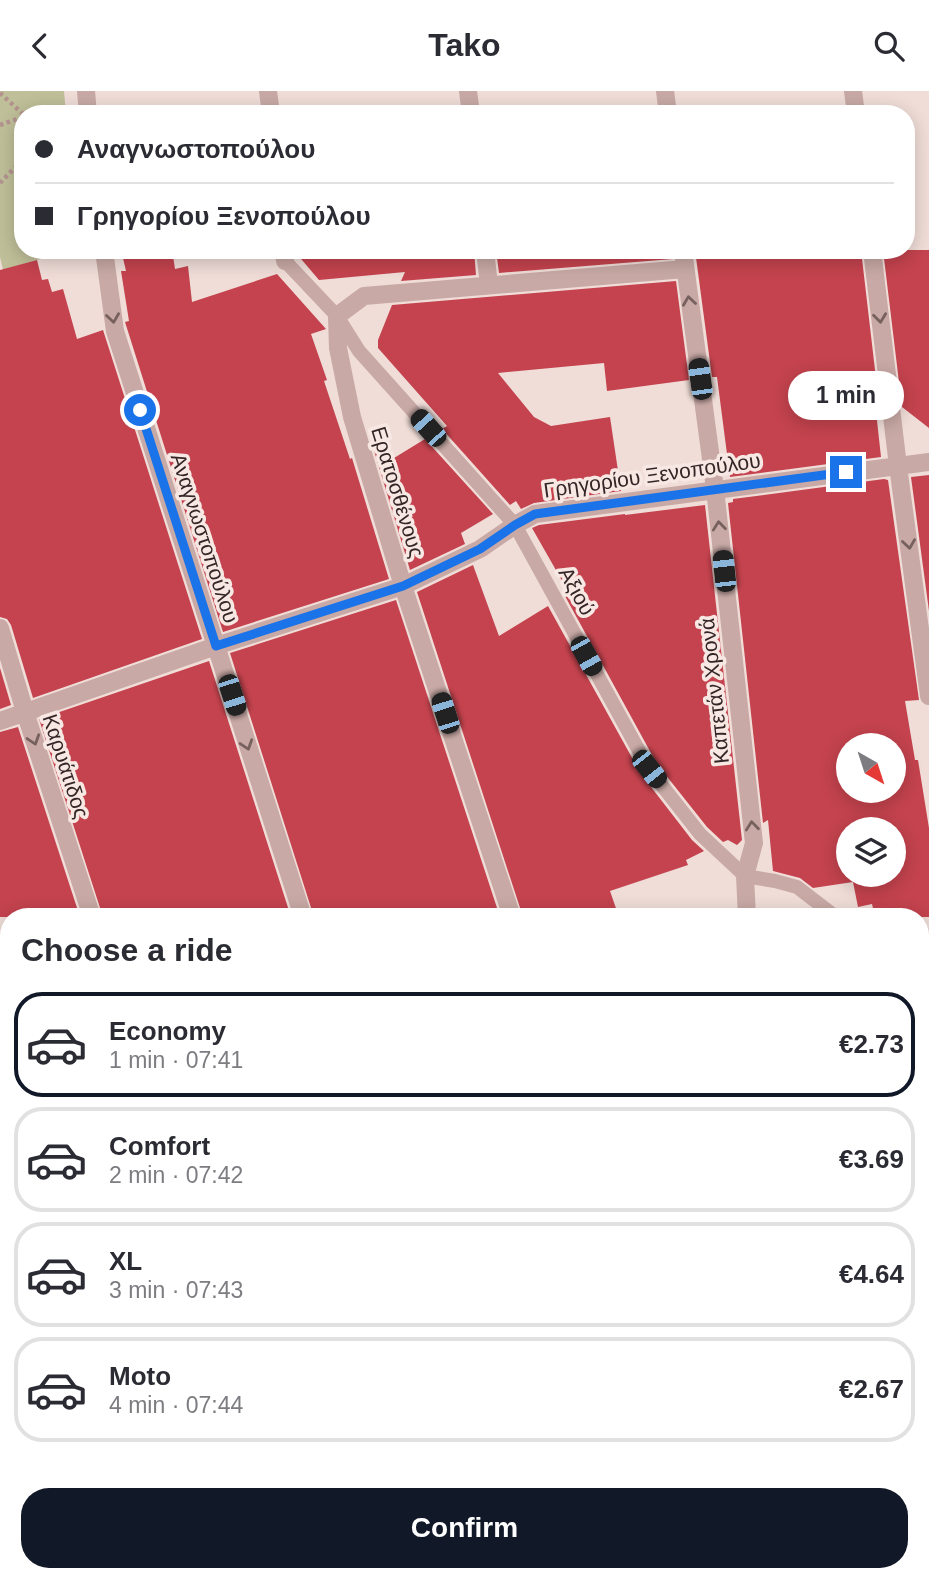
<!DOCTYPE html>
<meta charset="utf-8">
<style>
:root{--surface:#fff;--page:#f2f2f3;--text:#2b2b33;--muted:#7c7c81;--line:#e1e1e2;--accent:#111827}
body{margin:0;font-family:Arial,sans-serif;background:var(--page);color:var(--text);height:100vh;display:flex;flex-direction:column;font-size:26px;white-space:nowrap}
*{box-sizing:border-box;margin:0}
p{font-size:23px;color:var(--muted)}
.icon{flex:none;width:38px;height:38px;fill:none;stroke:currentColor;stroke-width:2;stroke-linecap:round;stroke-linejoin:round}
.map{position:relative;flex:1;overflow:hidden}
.panel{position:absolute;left:0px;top:817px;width:929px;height:674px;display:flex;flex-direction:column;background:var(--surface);border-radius:28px 28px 0 0;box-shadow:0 4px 18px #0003}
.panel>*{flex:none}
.guide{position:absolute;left:14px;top:14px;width:901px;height:154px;border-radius:28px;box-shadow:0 4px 18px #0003;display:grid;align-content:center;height:154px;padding:0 21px;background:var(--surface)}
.needle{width:46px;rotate:141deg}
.tools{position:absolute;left:836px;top:642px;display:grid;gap:14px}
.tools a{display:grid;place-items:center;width:70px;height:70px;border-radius:50%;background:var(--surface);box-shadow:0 4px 18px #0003;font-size:35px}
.end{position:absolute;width:32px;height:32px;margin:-16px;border:9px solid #1a73e8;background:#fff;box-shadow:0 0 0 4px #fff}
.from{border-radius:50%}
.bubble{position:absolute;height:49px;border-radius:24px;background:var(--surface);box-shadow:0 4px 18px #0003;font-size:23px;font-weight:800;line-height:49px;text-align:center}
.car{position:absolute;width:21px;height:42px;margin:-21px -10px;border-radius:9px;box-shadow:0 0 5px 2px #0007;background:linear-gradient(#222 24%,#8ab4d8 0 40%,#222 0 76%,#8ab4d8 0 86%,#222 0)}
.guide b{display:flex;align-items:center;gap:24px;height:66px;font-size:26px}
.guide b+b{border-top:2px solid var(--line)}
.guide i{width:18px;height:18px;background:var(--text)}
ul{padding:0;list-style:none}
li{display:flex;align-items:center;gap:21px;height:105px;margin:0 14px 10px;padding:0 7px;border:4px solid var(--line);border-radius:28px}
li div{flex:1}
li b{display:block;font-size:26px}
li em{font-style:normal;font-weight:800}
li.active{border-color:var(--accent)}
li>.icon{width:63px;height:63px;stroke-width:1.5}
h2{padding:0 21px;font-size:32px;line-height:84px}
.cta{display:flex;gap:14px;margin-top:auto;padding:14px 21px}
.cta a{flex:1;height:80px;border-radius:28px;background:var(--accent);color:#fff;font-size:28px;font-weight:800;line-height:80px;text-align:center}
header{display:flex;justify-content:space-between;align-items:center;height:91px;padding:0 21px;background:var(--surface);font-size:32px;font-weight:800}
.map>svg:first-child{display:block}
.green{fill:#bfbf99}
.building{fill:#c4434e;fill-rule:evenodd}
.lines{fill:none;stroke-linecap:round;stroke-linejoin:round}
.path{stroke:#b4938f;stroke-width:4.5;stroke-dasharray:3.5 3.5;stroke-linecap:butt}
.lane{stroke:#c8a9a5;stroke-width:14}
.street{stroke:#c8a9a5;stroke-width:18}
.secondary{stroke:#9b7776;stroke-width:18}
.oneway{stroke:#77615f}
.route{stroke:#1a73e8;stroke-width:9}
.labels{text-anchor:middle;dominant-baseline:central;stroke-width:7;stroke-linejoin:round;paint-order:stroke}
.street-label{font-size:21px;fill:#342626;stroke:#f8e8e4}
</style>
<header><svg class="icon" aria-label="back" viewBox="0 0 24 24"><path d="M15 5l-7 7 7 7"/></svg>Tako<svg class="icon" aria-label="search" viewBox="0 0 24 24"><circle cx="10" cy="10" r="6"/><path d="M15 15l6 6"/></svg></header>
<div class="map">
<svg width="929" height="1490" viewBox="0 0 929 1490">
<rect width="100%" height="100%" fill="#f0ddd8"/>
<path class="green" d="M0,0h64l2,23h-43v136h47l-67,20 -3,-13z
M9,1332v150h84l-15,8h-78v-155z
M921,1349l8,7v63l-8,-8z
M549,1482h111l8,8h-112z"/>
<path class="building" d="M295,159h179l2,25 -75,6 4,-9 -86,8 -23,-27z
M496,159h176l1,9 -174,14z
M695,159h166l16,137 -4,-3 8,73 -151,20 -13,-100h-5z
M883,159h46v178l-27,-21z
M173,165l2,13 13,-3 4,36 85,-28 49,55 -15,5 16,46 -3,1 26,78 2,-1 37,121 -166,53 -98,-310 4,-1 -8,-50h5l-3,-13z
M37,169l5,20 6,-1 4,13 11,-3 14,50 26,-9 99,309 -169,59 -22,-73 -4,-6 -7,-2v-347z
M676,190l13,99 -82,11 -3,-28 -106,10 36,44 17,9 59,-9 11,74 -87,12 -13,6 -5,-8 -6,4 -68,-76 5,-3 -69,-78v-8l14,-35z
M425,348l68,75 -32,19 4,11 -55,26 -37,-123 12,-7 9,18z
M929,384v136l-18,-134z
M884,388l4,1 31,220 -14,1 10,59h3l11,68v89h-54l-3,-13 -14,3 -5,-25 -40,6 -13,-10 -27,-7 -5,-51 -5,3 -35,-320 5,-1v-3zM849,654h45v46h-45zM849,738h45v46h-45z
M705,414l37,335 -5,5 -9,-5 -5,2 -16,-15 -50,-63 -92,-168 4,-3 -37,-65 7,-3 86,-11v1z
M473,474l26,71 49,-30 93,168 51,66 12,11 -18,9 2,5 -78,26 9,26h-96l-106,-325z
M396,509l104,317h-186l-84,-264z
M209,570l82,256h-188l-64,-198z
M0,577l11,37 -11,4z
M18,636l62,190h-80v-185z"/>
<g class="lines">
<path class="path" d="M0,2l23,21
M0,34l23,-8
M0,92l23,-24
M0,1379l9,11
M0,1407l9,-5
M0,1439l9,12
M33,1482l5,8"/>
<path class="lane" d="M285,170l52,55 22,35 156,174 134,244 51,65 45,42 30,5 22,6 39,30
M920,893l9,1"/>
<path class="street" d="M86,0l2,23
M268,0l3,23
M468,0l3,23
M665,0l3,23
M853,0l3,23
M104,159l11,81 188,586
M284,159l1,11
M485,159l4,35
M683,159l32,239 39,354 -9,33 2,41
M872,159l26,216 31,230
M0,537l25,84 67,205
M0,630l216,-75 187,-60 77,-37 35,-24 20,-11 394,-52
M512,826l-109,-331 -51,-169 -14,-69 -1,-32 27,-20 321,-27
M920,965l9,-3
M0,1197l9,27
M920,1257l9,-9
M920,1321l9,7
M920,1442l9,8
M167,1482l7,8
M697,1482l8,8
M116,1490l15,-8"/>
<path class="secondary" d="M920,1114l9,-1
M0,1316l9,-3
M415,1482l7,8"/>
</g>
<defs><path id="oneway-chevron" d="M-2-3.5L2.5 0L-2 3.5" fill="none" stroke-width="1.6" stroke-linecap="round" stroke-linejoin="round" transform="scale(1.75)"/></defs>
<g class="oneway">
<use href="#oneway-chevron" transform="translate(689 210) rotate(-98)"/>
<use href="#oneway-chevron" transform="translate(113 227) rotate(82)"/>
<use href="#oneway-chevron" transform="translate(880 227) rotate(83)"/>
<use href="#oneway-chevron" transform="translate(719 435) rotate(-96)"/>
<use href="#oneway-chevron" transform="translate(909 453) rotate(82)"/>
<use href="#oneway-chevron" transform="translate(34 649) rotate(72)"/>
<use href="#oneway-chevron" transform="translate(247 654) rotate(72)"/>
<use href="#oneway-chevron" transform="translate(752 735) rotate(-96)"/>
</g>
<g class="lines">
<path class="route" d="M140,319l76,236 187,-60 77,-37 35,-24 20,-11 311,-42"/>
</g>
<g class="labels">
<g class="street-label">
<text transform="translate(652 384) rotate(-8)">Γρηγορίου Ξενοπούλου</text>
<text transform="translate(398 401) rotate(73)">Ερατοσθένους</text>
<text transform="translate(205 447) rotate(72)">Αναγνωστοπούλου</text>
<text transform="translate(577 500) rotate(61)">Αξιού</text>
<text transform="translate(714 600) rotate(-96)">Καπετάν Χρονά</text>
<text transform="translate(66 675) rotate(72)">Καρυάτιδος</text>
</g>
</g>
</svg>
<div class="tools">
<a><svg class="needle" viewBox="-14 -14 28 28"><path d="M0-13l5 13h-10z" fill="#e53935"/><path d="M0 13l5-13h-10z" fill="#7c7c81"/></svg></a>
<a><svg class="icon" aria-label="layers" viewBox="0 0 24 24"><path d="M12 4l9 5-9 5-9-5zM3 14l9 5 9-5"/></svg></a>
</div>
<i class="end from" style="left:140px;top:319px"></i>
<i class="end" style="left:846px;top:381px"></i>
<div class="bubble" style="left:788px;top:280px;width:116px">1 min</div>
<i class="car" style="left:700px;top:288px;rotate:352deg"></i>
<i class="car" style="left:428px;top:337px;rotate:318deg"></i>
<i class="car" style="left:724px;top:480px;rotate:354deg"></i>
<i class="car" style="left:586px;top:565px;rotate:151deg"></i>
<i class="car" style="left:232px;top:604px;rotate:162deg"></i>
<i class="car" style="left:445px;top:622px;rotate:342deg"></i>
<i class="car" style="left:649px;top:678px;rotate:142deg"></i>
<div class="guide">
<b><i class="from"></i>Αναγνωστοπούλου</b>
<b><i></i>Γρηγορίου Ξενοπούλου</b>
</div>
<section class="panel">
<h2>Choose a ride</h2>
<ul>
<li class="active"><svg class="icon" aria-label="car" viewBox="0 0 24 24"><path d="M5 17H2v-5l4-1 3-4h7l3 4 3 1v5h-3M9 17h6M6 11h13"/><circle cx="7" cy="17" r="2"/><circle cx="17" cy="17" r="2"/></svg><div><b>Economy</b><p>1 min · 07:41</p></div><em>€2.73</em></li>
<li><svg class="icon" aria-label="car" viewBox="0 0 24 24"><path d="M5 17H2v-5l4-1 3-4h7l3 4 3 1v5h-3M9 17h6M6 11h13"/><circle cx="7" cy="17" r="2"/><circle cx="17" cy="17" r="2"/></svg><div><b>Comfort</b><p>2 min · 07:42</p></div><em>€3.69</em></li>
<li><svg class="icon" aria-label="car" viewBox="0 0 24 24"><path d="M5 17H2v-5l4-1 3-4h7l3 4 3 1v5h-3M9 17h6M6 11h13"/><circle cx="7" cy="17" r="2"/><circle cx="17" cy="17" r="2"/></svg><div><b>XL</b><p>3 min · 07:43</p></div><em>€4.64</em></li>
<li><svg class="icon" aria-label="car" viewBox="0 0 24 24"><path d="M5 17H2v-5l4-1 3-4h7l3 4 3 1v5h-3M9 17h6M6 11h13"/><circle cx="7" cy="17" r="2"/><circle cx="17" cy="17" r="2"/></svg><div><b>Moto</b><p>4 min · 07:44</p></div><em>€2.67</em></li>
</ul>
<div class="cta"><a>Confirm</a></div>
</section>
</div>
